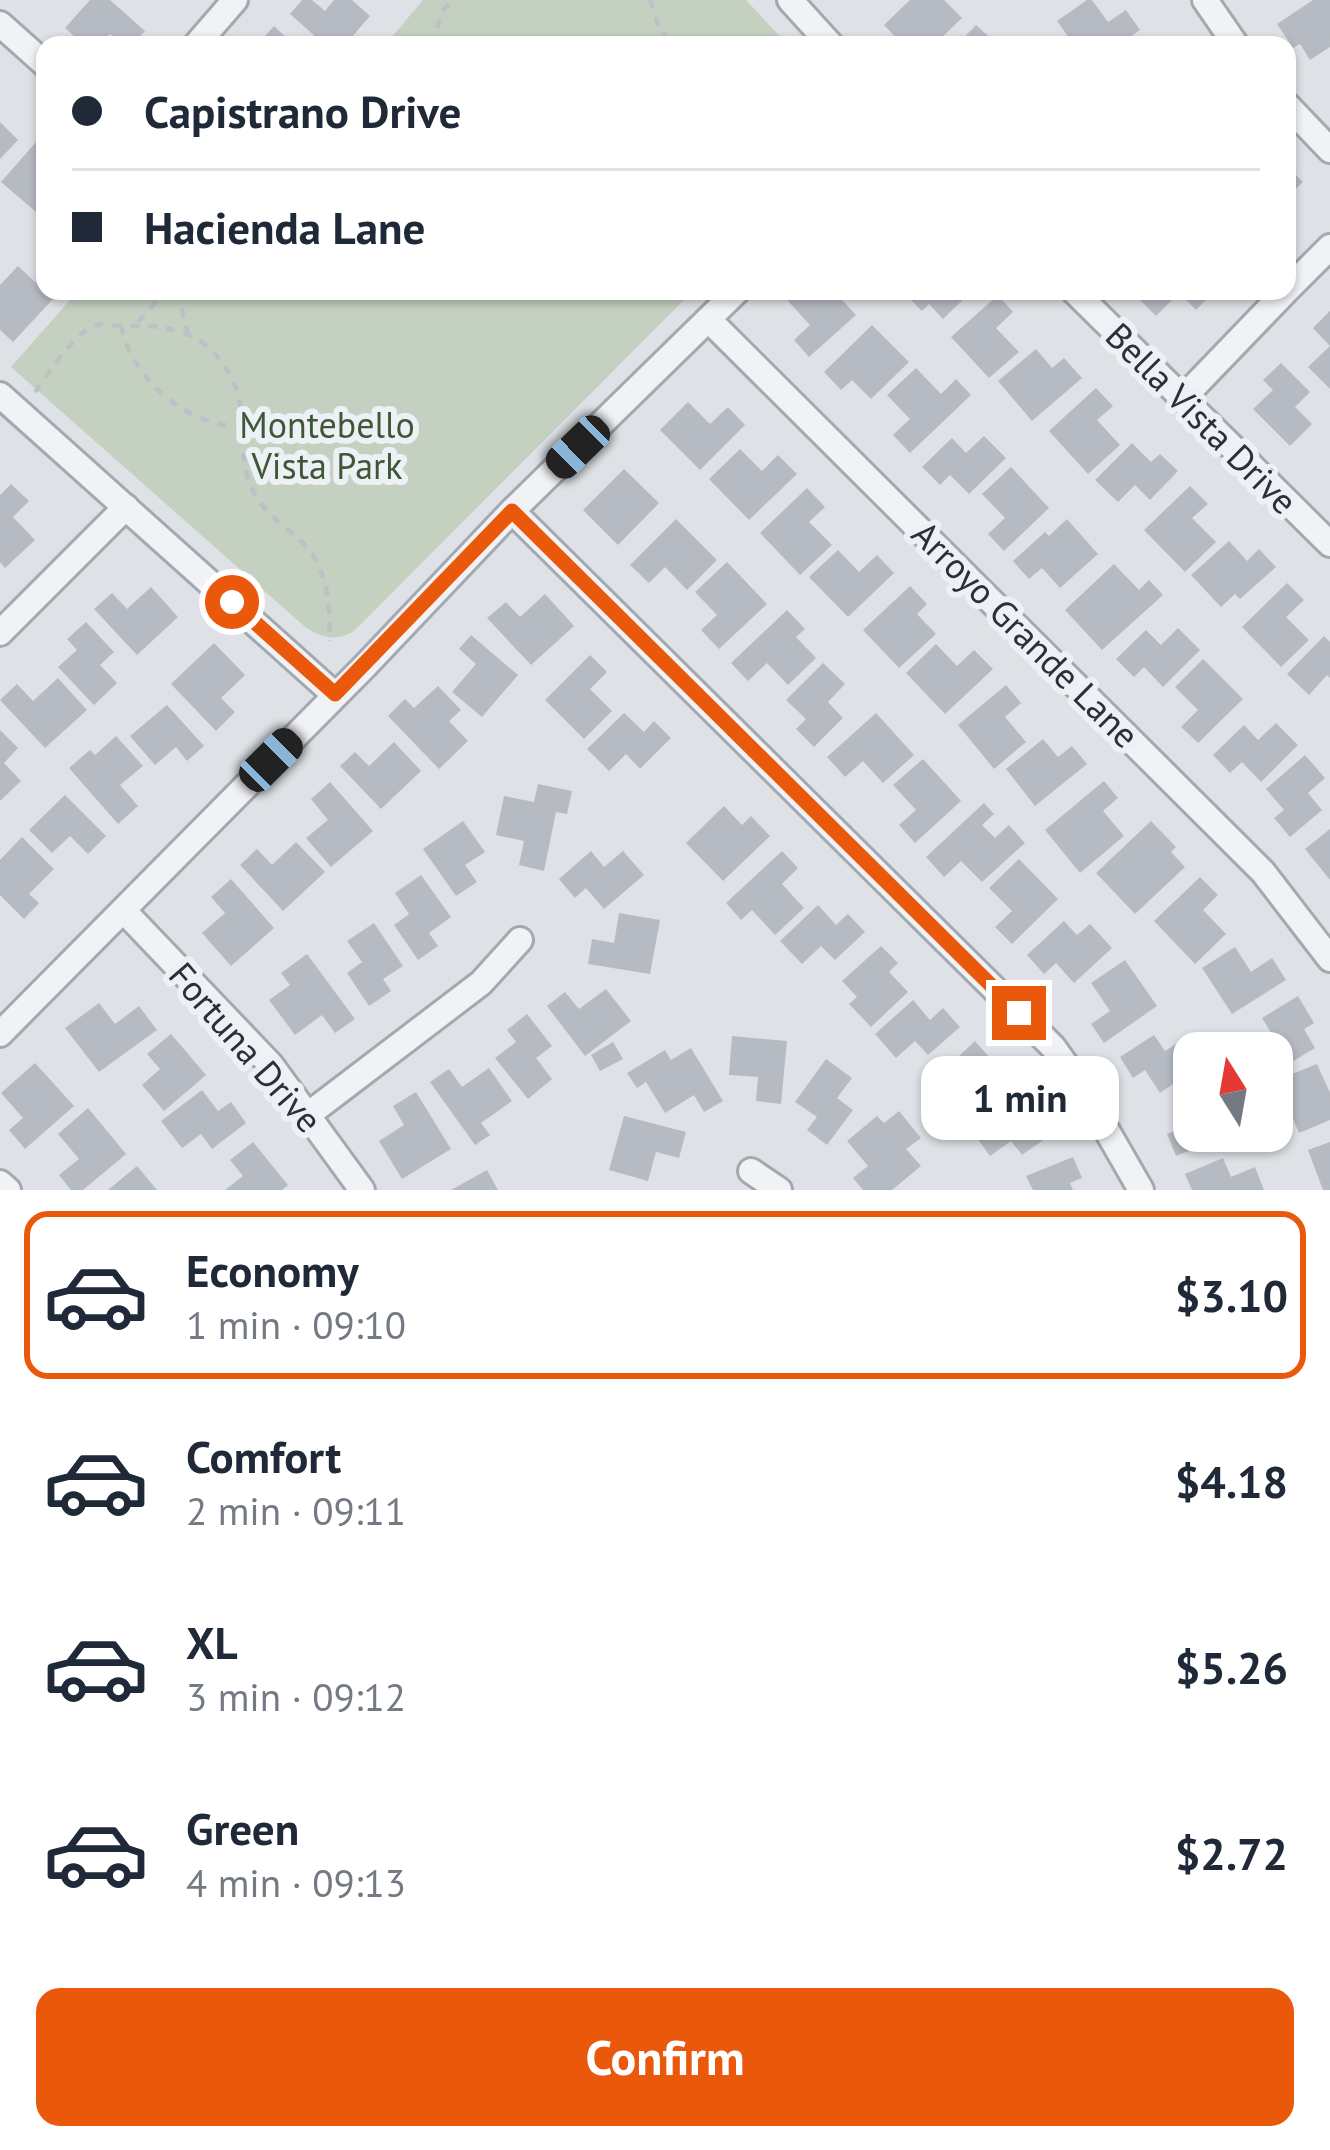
<!DOCTYPE html>
<meta charset="utf-8">
<style>
:root{--surface:#fff;--page:#f6f6f7;--text:#1f2937;--muted:#747a83;--line:#e0e1e3;--accent:#ea580c}
body{margin:0;font-family:"PT Sans",sans-serif;background:var(--page);color:var(--text);height:100vh;display:flex;flex-direction:column;font-size:45px;white-space:nowrap}
*{box-sizing:border-box;margin:0}
p{font-size:39px;color:var(--muted)}
.icon{flex:none;width:66px;height:66px;fill:none;stroke:currentColor;stroke-width:2;stroke-linecap:round;stroke-linejoin:round}
.map{position:relative;height:1190px;overflow:hidden}
.sheet{display:flex;flex-direction:column;background:var(--surface);flex:1}
.sheet>*{flex:none}
.banner{position:absolute;left:36px;top:36px;width:1260px;height:264px;border-radius:24px;box-shadow:0 3px 9px #0004;display:grid;align-content:center;height:264px;padding:0 36px;background:var(--surface)}
.needle{width:78px;rotate:349deg}
.fabs{position:absolute;left:1173px;top:1032px;display:grid;gap:24px}
.fabs a{display:grid;place-items:center;width:120px;height:120px;border-radius:24px;background:var(--surface);box-shadow:0 3px 9px #0004;font-size:60px}
.end{position:absolute;width:54px;height:54px;margin:-27px;border:15px solid #ea580c;background:#fff;box-shadow:0 0 0 6px #fff}
.from{border-radius:50%}
.bubble{position:absolute;height:84px;border-radius:24px;background:var(--surface);box-shadow:0 3px 9px #0004;font-size:39px;font-weight:600;line-height:84px;text-align:center}
.car{position:absolute;width:36px;height:72px;margin:-36px -18px;border-radius:15px;box-shadow:0 0 9px 3px #0007;background:linear-gradient(#222 24%,#8ab4d8 0 40%,#222 0 76%,#8ab4d8 0 86%,#222 0)}
.banner b{display:flex;align-items:center;gap:42px;height:114px;font-size:45px}
.banner b+b{border-top:3px solid var(--line)}
.banner i{width:30px;height:30px;background:var(--text)}
ul{padding:21px 0 0;list-style:none}
li{display:flex;align-items:center;gap:36px;height:168px;margin:0 24px 18px;padding:0 12px;border:6px solid transparent;border-radius:24px}
li div{flex:1}
li b{display:block;font-size:45px}
li em{font-style:normal;font-weight:600}
li.on{border-color:var(--accent)}
li>.icon{width:108px;height:108px;stroke-width:1.5}
.action{display:flex;gap:24px;margin-top:auto;padding:24px 36px}
.action a{flex:1;height:138px;border-radius:24px;background:var(--accent);color:#fff;font-size:48px;font-weight:600;line-height:138px;text-align:center}
.map>svg:first-child{display:block}
.green{fill:#c4d0c0}
.building{fill:#b6bbc3}
.lines{fill:none;stroke-linecap:round;stroke-linejoin:round}
.minor-casing{stroke:#a4a9b0;stroke-width:30}
.path{stroke:#bdc0c5;stroke-width:4.5;stroke-dasharray:9 9;stroke-linecap:butt}
.minor{stroke:#f1f2f5;stroke-width:24}
.route{stroke:#ea580c;stroke-width:15}
.labels{text-anchor:middle;dominant-baseline:central;stroke-width:12;stroke-linejoin:round;paint-order:stroke}
.street-label{font-size:36px;fill:#29303c;stroke:#edf0f4}
.park-label{font-size:36px;fill:#3d5737;stroke:#edf0f4}
</style>
<div class="map">
<svg width="1330" height="1190" viewBox="0 0 1330 1190">
<rect width="100%" height="100%" fill="#dee2e6"/>
<path class="green" d="M423,0h323l42,45h-403z
M78,291h615l-339,340c-18,11 -35,7 -51,-6l-292,-258z"/>
<path class="building" d="M90,0h20l35,31 -13,14h-9l-13,-11 -10,11h-16l-19,-17z
M302,0h10l13,11 9,-11h18l18,16 -25,29h-20l-35,-31z
M910,0h34l18,18 -28,27h-31l-19,-20z
M1087,0h5l16,22 18,-12 14,20 -22,15h-44l-17,-24z
M1313,0h17v47l-20,13 -10,-16 -7,4 -16,-24z
M976,25l22,20h-41z
M274,26l20,19h-37z
M0,122l18,18 -18,19z
M43,134l2,80 -3,3 -41,-35z
M1287,166l16,16 -16,15z
M18,266l35,33 -40,43 -13,-12v-45z
M799,291h35l22,24 -47,42 -15,-17 16,-15 -22,-24z
M902,291h70l-29,28 -14,-15 -7,7z
M1131,291h78l3,3 -16,16 -17,-17 -23,23z
M998,295l15,17 -17,16 23,24 -30,26 -38,-41z
M1330,311v35l-17,-18z
M872,325l37,37 -38,37 -19,-19 -11,10 -17,-18z
M1330,346v43l-22,-22z
M1036,349l16,19 12,-10 18,20 -50,43 -34,-40z
M1281,363l29,29 -15,15 17,17 -22,22 -37,-37 20,-19 -10,-10z
M916,368l25,26 15,-15 15,16 -61,58 -17,-18 17,-16 -23,-24z
M1096,388l17,18 -16,14 23,25 -32,29 -39,-43z
M688,402l22,22 18,-17 17,18 -45,45 -40,-40z
M984,436l22,22 -37,36 -19,-19 -10,10 -18,-18 30,-29 14,15z
M1132,443l19,19 9,-8 18,17 -28,29 -15,-15 -17,17 -23,-22z
M740,449l22,22 16,-16 19,19 -48,46 -40,-41z
M1011,467l38,41 -45,43 -16,-17 17,-16 -23,-24z
M624,469l35,34 -41,42 -35,-35z
M11,484l18,17 -16,16 22,23 -30,28 -5,-6v-67z
M1190,486l18,18 -16,14 24,24 -31,30 -41,-42z
M807,488l18,19 -16,15 23,23 -32,30 -40,-42z
M676,519l41,41 -30,30 -22,-23 -16,16 -19,-18z
M1067,519l31,35 -38,34 -18,-20 -13,11 -16,-18 32,-29 4,4z
M1229,541l18,20 12,-12 17,18 -36,32 -5,-5 -14,13 -30,-32z
M838,550l21,22 18,-17 17,18 -46,44 -39,-40z
M727,562l40,42 -48,45 -18,-19 16,-15 -22,-23z
M1114,564l25,26 10,-10 14,15 -61,55 -37,-40z
M1287,583l17,17 -18,17 23,23 -28,27 -39,-40z
M910,586l17,18 -10,10 19,20 -37,34 -36,-38z
M151,587l27,30 -41,38 -43,-46 18,-16 15,16z
M545,594l29,32 -43,39 -44,-47 19,-16 14,15z
M787,610l18,19 -9,8 20,21 -28,27 -21,-22 -19,18 -17,-18z
M86,622l28,30 -14,13 17,18 -23,22 -36,-38 19,-17 -10,-11z
M1178,628l22,22 -37,37 -19,-20 -10,10 -18,-18 30,-29 15,15z
M471,635l47,40 -36,42 -30,-25 24,-28 -17,-15z
M1324,636l6,6v36l-3,-3 -18,20 -22,-21z
M214,643l31,32 -24,23 14,14 -19,19 -45,-47z
M936,644l21,22 17,-16 19,19 -48,45 -39,-41z
M590,655l17,17 -17,17 22,22 -28,28 -39,-39z
M1203,659l40,40 -45,44 -17,-16 17,-17 -23,-23z
M823,663l22,21 -17,18 15,16 -29,29 -18,-18 10,-10 -20,-19z
M58,678l29,32 -42,38 -45,-48 17,-16 16,17z
M1006,685l15,18 -16,14 21,25 -32,27 -36,-44z
M438,686l23,24 -12,11 19,20 -29,28 -51,-53 17,-17 9,9z
M167,705l37,41 -17,15 -11,-14 -21,18 -25,-29z
M624,713l20,19 10,-11 17,17 -31,31 -14,-15 -17,17 -22,-22z
M876,713l38,42 -31,28 -20,-22 -18,16 -18,-20z
M1276,723l22,22 -37,37 -19,-20 -12,11 -17,-18 31,-30 14,15z
M0,730l18,18 -14,15 17,18 -21,20z
M116,736l27,30 -23,19 18,21 -20,18 -49,-56 21,-18 5,5z
M1043,739l15,18 14,-11 15,18 -52,42 -29,-37z
M394,742l27,29 -40,38 -41,-43 15,-14 14,14z
M1305,755l20,23 -17,15 14,17 -32,27 -16,-19 10,-8 -18,-21z
M923,759l38,42 -46,42 -16,-18 17,-15 -23,-25z
M1104,781l14,17 -15,13 21,25 -44,37 -35,-43z
M330,782l43,49 -42,36 -25,-29 22,-18 -17,-21z
M538,784l34,7 -5,23 -11,-2 -12,59 -25,-6 5,-24 -28,-6 8,-39 30,6z
M65,795l41,41 -18,18 -18,-18 -18,17 -23,-23z
M984,803l10,11 -12,11 13,13 14,-13 16,18 -43,39 -21,-21 -17,16 -18,-20z
M724,806l18,19 9,-9 19,20 -47,45 -37,-38z
M463,821l22,31 -20,13 12,17 -21,14 -33,-47z
M1151,821l25,26 -5,5 14,15 -50,47 -39,-41z
M1330,829v51l-25,-31z
M22,837l32,32 -25,25 10,9 -15,16 -24,-24v-35z
M296,842l29,30 -42,39 -43,-46 17,-16 15,16z
M591,851l13,16 19,-16 21,24 -40,34 -18,-21 -11,10 -16,-19z
M782,851l16,17 -16,16 22,24 -29,27 -23,-25 -11,10 -15,-17z
M1019,859l39,40 -46,45 -17,-17 17,-16 -23,-23z
M421,875l30,42 -22,16 9,13 -20,14 -24,-35 15,-11 -14,-21z
M1200,877l18,18 -15,15 23,24 -31,30 -41,-43z
M231,879l43,49 -43,38 -29,-33 23,-20 -14,-16z
M818,905l18,20 12,-11 17,18 -30,28 -14,-14 -19,18 -22,-23z
M619,913l41,7 -10,54 -62,-10 4,-25 22,4z
M1064,921l13,14 13,-11 22,24 -38,35 -18,-20 -12,11 -17,-19z
M374,923l29,43 -20,13 8,12 -22,15 -22,-33 15,-11 -15,-21z
M881,946l17,17 -9,9 19,20 -37,35 -22,-23 8,-7 -15,-16z
M1235,947l16,25 21,-14 14,22 -54,34 -30,-46z
M307,954l48,65 -20,14 -13,-18 -27,20 -26,-35 21,-15 -9,-12z
M1125,960l32,46 -53,37 -13,-19 19,-13 -19,-28z
M606,989l25,32 -46,35 -38,-50 18,-14 14,17z
M1298,996l16,27 -10,6 11,19 -43,26v-21h-16l-3,-5 20,-12 -11,-18z
M913,1000l17,20 13,-12 17,19 -32,28 -13,-14 -19,17 -21,-24z
M99,1003l16,21 24,-18 18,24 -58,42 -34,-44z
M527,1014l25,32 -16,12 16,21 -24,20 -33,-41 21,-16 -9,-12z
M171,1034l35,41 -42,36 -22,-26 18,-16 -13,-15z
M1154,1035l11,16 22,-14 10,16h-3v17l-34,23 -15,-23 -12,8 -13,-21z
M732,1036l55,5 -6,63 -25,-3 2,-24 -29,-2z
M975,1041l16,18 -9,8 19,22 -38,35 -21,-23 17,-16 -14,-16z
M613,1042l10,17 -23,12 -9,-16z
M691,1048l32,53 -19,11 -10,-17 -29,18 -19,-31 -9,6 -10,-15 38,-23 6,10z
M826,1059l26,19 -15,20 16,12 -26,35 -20,-15 10,-13 -22,-15z
M35,1063l39,43 -49,43 -16,-19 14,-12 -22,-25z
M1317,1064l13,29v27l-31,13 -22,-53z
M489,1068l23,33 -31,22 9,12 -15,10 -45,-63 19,-13 13,18z
M1194,1089v42h46l-64,25 -9,-22 20,-8 -12,-30z
M202,1090l16,21 13,-9 15,21 -34,26 -11,-15 -19,14 -21,-27z
M416,1092l35,57 -49,30 -23,-38 25,-16 -11,-19z
M1013,1100l15,20 14,-10 14,21 -34,24 -11,-14 -21,15 -19,-26z
M88,1108l38,46 -43,36h-12l-12,-15 20,-16 -21,-25z
M899,1111l22,27 -15,11 15,17 -29,24h-29l-10,-12 15,-12 -21,-25 30,-25 7,7z
M624,1116l62,16 -7,26 -23,-6 -8,29 -39,-11z
M253,1142l35,43 -6,5h-57l18,-14 -13,-16z
M1330,1142v48h-7l-15,-40z
M1073,1157l9,21 -12,5 3,7h-40l-7,-14z
M1223,1158l8,19 24,-10 9,23h-72l-7,-16z
M137,1166l20,24h-49z
M487,1170l11,20h-47z"/>
<g class="lines">
<defs>
<path id="minor" d="M790,0l41,45
M1205,0l31,45
M0,24l45,40
M196,45l39,-45
M1287,105l43,45
M1287,290l43,-43
M1074,291l256,253
M709,320l554,552 67,87
M0,395l335,300
M1183,398l103,-107
M512,511l541,536 30,42 58,101
M0,633l126,-126
M123,910l148,155 91,125
M0,1034l365,-368 147,-155 225,-220
M309,1114l172,-131 39,-43
M751,1171l28,19
M0,1183l8,7"/>
</defs>
<use href="#minor" class="minor-casing"/>
<path class="path" d="M650,0l9,27 13,18
M432,45l10,-34 9,-9
M177,291l11,43
M138,322l28,-31
M121,326c11,53 65,99 120,101
M35,392c15,-20 32,-49 53,-63 13,-9 21,-3 35,-3 51,-2 89,7 112,60 14,35 0,73 19,107 13,24 33,34 51,52 23,25 26,64 24,96"/>
<use href="#minor" class="minor"/>
</g>
<g class="lines">
<path class="route" d="M232,602l103,92 177,-183 507,502"/>
</g>
<g class="labels">
<g class="street-label">
<text transform="translate(1202 418) rotate(45)">Bella Vista Drive</text>
<text transform="translate(1026 634) rotate(45)">Arroyo Grande Lane</text>
<text transform="translate(246 1047) rotate(49)">Fortuna Drive</text>
</g>
<g class="park-label">
<text x="327" y="424">Montebello<tspan x="327" dy="41">Vista Park</tspan></text>
</g>
</g>
</svg>
<div class="fabs">
<a><svg class="needle" viewBox="-14 -14 28 28"><path d="M0-13l5 13h-10z" fill="#e53935"/><path d="M0 13l5-13h-10z" fill="#747a83"/></svg></a>
</div>
<i class="end from" style="left:232px;top:602px"></i>
<i class="end" style="left:1019px;top:1013px"></i>
<div class="bubble" style="left:921px;top:1056px;width:198px">1 min</div>
<i class="car" style="left:578px;top:447px;rotate:226deg"></i>
<i class="car" style="left:271px;top:760px;rotate:45deg"></i>
<div class="banner">
<b><i class="from"></i>Capistrano Drive</b>
<b><i></i>Hacienda Lane</b>
</div>
</div>
<section class="sheet">
<ul>
<li class="on"><svg class="icon" aria-label="car" viewBox="0 0 24 24"><path d="M5 17H2v-5l4-1 3-4h7l3 4 3 1v5h-3M9 17h6M6 11h13"/><circle cx="7" cy="17" r="2"/><circle cx="17" cy="17" r="2"/></svg><div><b>Economy</b><p>1 min · 09:10</p></div><em>$3.10</em></li>
<li><svg class="icon" aria-label="car" viewBox="0 0 24 24"><path d="M5 17H2v-5l4-1 3-4h7l3 4 3 1v5h-3M9 17h6M6 11h13"/><circle cx="7" cy="17" r="2"/><circle cx="17" cy="17" r="2"/></svg><div><b>Comfort</b><p>2 min · 09:11</p></div><em>$4.18</em></li>
<li><svg class="icon" aria-label="car" viewBox="0 0 24 24"><path d="M5 17H2v-5l4-1 3-4h7l3 4 3 1v5h-3M9 17h6M6 11h13"/><circle cx="7" cy="17" r="2"/><circle cx="17" cy="17" r="2"/></svg><div><b>XL</b><p>3 min · 09:12</p></div><em>$5.26</em></li>
<li><svg class="icon" aria-label="car" viewBox="0 0 24 24"><path d="M5 17H2v-5l4-1 3-4h7l3 4 3 1v5h-3M9 17h6M6 11h13"/><circle cx="7" cy="17" r="2"/><circle cx="17" cy="17" r="2"/></svg><div><b>Green</b><p>4 min · 09:13</p></div><em>$2.72</em></li>
</ul>
<div class="action"><a>Confirm</a></div>
</section>
